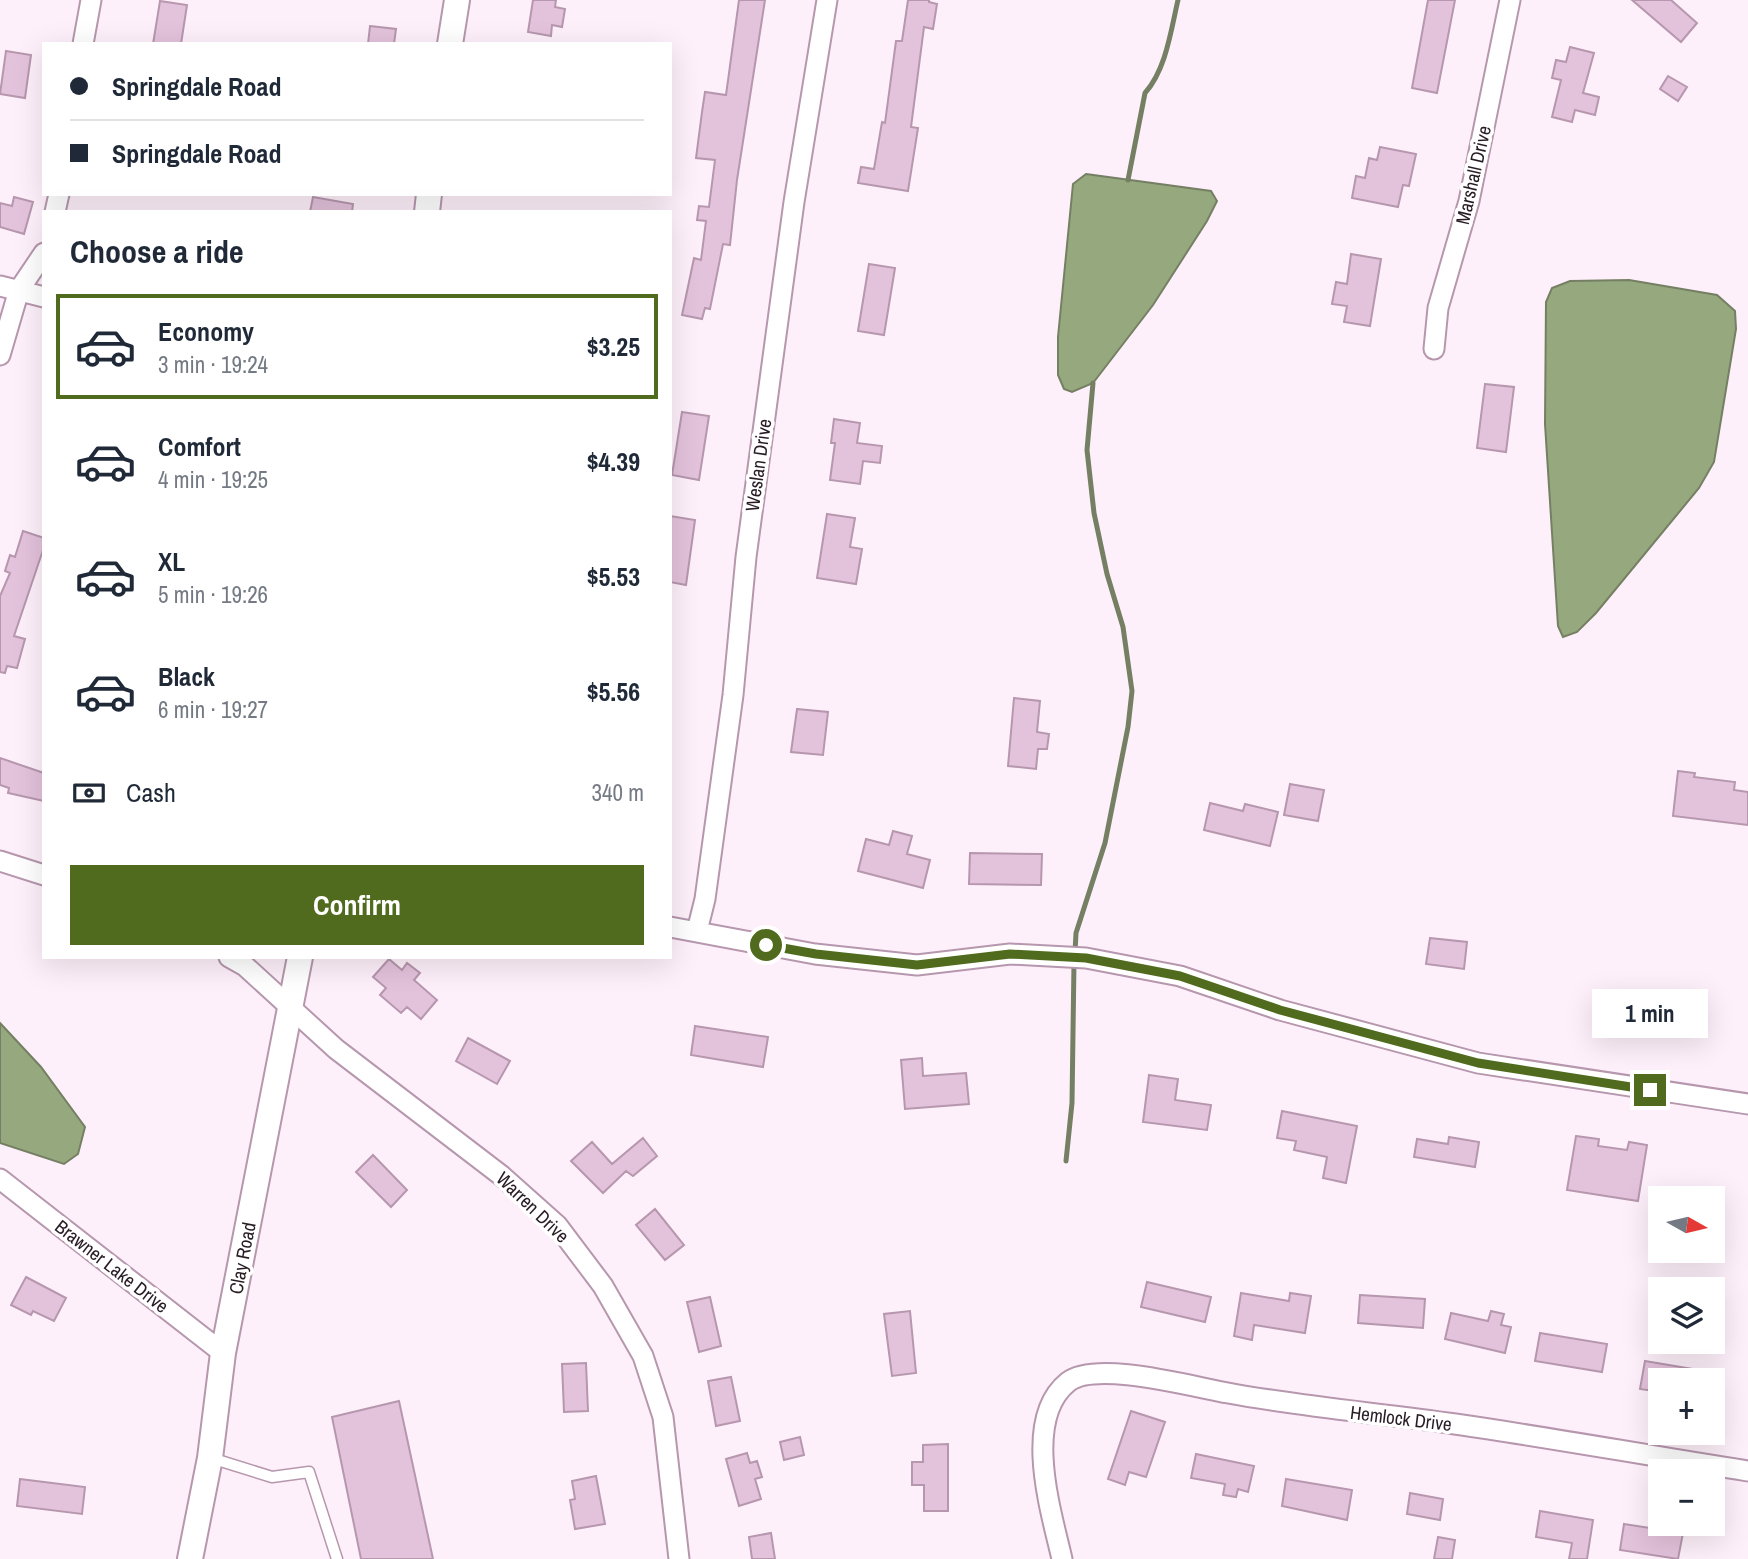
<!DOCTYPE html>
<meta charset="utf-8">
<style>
:root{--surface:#fff;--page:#f6f6f7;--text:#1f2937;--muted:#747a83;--line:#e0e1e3;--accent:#506b1d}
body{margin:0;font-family:"Archivo Narrow",sans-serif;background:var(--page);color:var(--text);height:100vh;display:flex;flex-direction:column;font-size:26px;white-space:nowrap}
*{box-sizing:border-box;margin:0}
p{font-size:23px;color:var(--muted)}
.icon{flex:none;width:38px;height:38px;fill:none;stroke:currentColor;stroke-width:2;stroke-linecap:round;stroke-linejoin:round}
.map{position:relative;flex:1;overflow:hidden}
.sheet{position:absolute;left:42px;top:210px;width:630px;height:749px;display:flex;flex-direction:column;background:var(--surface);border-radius:0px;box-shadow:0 7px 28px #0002}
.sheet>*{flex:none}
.banner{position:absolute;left:42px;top:42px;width:630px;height:154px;border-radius:0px;box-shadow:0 7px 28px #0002;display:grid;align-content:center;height:154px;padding:0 28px;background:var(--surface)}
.needle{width:46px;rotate:98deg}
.buttons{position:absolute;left:1648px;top:1186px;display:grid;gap:14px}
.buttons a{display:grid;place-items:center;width:77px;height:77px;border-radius:0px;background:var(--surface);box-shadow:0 7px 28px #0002;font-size:35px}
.end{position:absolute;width:32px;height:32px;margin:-16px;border:9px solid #506b1d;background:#fff;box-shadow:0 0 0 4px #fff}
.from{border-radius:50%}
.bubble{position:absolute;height:49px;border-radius:0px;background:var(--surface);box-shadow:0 7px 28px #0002;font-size:23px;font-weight:800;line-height:49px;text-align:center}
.banner b{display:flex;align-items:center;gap:24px;height:66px;font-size:26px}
.banner b+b{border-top:2px solid var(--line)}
.banner i{width:18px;height:18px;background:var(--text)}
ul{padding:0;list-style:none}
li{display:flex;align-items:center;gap:21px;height:105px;margin:0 14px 10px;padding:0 14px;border:4px solid transparent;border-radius:0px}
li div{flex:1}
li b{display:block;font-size:26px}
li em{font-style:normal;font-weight:800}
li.current{border-color:var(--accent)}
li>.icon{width:63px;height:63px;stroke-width:1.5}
h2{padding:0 28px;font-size:32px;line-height:84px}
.pay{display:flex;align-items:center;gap:18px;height:77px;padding:0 28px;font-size:26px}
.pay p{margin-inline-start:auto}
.cta{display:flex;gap:14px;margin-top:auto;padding:14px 28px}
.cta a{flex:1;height:80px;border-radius:0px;background:var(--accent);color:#fff;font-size:28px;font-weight:800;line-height:80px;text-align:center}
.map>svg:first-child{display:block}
.water{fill:#96a97e;stroke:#757f63;stroke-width:2}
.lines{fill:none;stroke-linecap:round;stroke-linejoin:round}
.stream{stroke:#757f63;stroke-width:5}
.building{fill:#e3c2db;stroke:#b697ae;stroke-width:2}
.service-casing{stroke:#b697ae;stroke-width:13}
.minor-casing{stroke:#b697ae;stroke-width:23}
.tertiary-casing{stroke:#b697ae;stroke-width:28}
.service{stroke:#fff;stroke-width:10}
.minor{stroke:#fff;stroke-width:19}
.tertiary{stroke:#fff;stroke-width:24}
.route{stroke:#506b1d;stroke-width:9}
.labels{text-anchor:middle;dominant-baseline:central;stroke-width:7;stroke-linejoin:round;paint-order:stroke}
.street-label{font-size:19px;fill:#281c25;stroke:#fff}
</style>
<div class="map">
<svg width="1748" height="1559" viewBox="0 0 1748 1559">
<rect width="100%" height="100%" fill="#fef0fa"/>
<path class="water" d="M1086,174l125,17 6,10 -10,20 -54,84 -60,78 -21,9 -8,-3 -6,-14v-38l15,-153z
M1629,280l88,15 18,16 1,18 -22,133 -15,26 -103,125 -19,19 -14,5 -5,-11 -13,-202 1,-122 6,-14 18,-7z
M0,1023l41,44 44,60 -7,27 -14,10 -64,-21z"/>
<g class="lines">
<path class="stream" d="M1128,180l17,-87c21,-23 26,-63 33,-93
M1075,952l1,-19 29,-90 23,-116 4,-36 -9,-64 -16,-53 -13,-61 -7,-63 6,-67
M1066,1161l6,-58 2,-141"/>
</g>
<path class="building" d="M533,0h23l-1,7 10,2 -3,18 -10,-2 -1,11 -23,-4z
M739,0h26l-28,180 -7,65 -7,-1 -13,65 -5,-1 -3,11 -20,-4 12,-57 7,2 5,-39 -9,-1 2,-14 10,1 6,-47 -19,-2 6,-46 3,-20 21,3z
M908,0h21v2l8,2 -4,25 -9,-2 -13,100 7,1 -10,63 -50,-8 3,-16 13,2 8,-47 3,1 11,-82h6z
M1428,0h27l-18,93 -25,-5z
M1632,0h39l26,23 -16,19z
M160,1l27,4 -6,39h-28z
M370,26l26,3 -2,15h-26z
M1570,47l24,6 -11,40 16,4 -4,18 -20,-5 -3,12 -20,-5 9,-37 -9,-2 4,-18 10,2z
M6,51l25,4 -6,43 -25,-4z
M1668,76l19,11 -9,14 -18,-12z
M1380,147l36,7 -7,32 -6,-1 -5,22 -46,-9 4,-22 9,2 4,-20 8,2z
M14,197l19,5 -9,32 -24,-7v-24l12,3z
M313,197l40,7 -1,8h-42z
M1351,254l30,5 -11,67 -26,-4 3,-16 -15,-2 4,-22 11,2z
M869,264l26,4 -11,67 -26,-4z
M1485,384l29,3 -8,65 -29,-4z
M682,412l27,4 -10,64 -27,-5z
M834,419l26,4 -3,20 25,3 -2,17 -17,-2 -3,23 -30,-4 5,-37h-4z
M827,514l28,4 -5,29 12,2 -6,35 -39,-6z
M670,516l25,4 -9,65 -16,-3z
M23,531l21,7v9l-30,89 11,3 -8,29 -10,-2 -2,7 -5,-1v-76l10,-23 -5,-2 5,-16 5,2z
M1014,698l26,3 -3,31 12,2 -2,15h-9l-2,20 -28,-3z
M797,709l31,3 -5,43 -32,-3z
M0,758l44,15v28l-36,-8 1,-5 -9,-3z
M1678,771l17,2 -1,4 41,5 -1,8 14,2v33l-75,-9z
M1290,784l34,6 -6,31 -34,-6z
M1210,803l33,8 2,-7 33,8 -8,34 -66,-16z
M893,831l19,5 -5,18 23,6 -7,28 -65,-17 8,-32 23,6z
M970,853l72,1 -1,31 -72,-1z
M1430,938l37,4 -3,27 -38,-5z
M389,959l13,11 5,-7 13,10 -6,7 23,20 -16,19 -14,-12 -6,6 -21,-18 6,-7 -13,-11z
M695,1026l73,11 -5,30 -72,-12z
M468,1038l42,23 -13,23 -41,-23z
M922,1058l1,18 43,-3 3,31 -64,5 -4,-49z
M1149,1075l29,4 -3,21 36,5 -4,25 -64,-8z
M1282,1111l75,15 -11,57 -23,-5 4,-21 -33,-7 2,-9 -19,-3z
M1576,1136l23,3 -1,7 29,4 2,-8 18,3 -9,56 -71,-11z
M1449,1137l30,5 -4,25 -61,-10 3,-18 31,5z
M643,1138l14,18 -24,20 -7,-5 -23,22 -32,-32 21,-19 20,22z
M373,1155l34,35 -16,17 -35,-35z
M655,1209l29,36 -19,15 -29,-35z
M26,1277l40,21 -12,23 -21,-10 -2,4 -20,-10z
M1147,1282l64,15 -6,25 -64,-15z
M1241,1293l48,8 1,-8 21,3 -6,37 -51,-8 -2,15 -18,-4z
M1360,1295l65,4 -2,29 -65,-5z
M710,1297l11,49 -22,6 -12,-50z
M910,1311l6,62 -24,3 -8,-62z
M1491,1311l13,3 -3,11 10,2 -6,26 -60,-14 6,-26 37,8z
M1540,1333l67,11 -5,28 -67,-11z
M1645,1361l72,12v8h-56v11l-21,-3z
M586,1363l2,48 -24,1 -2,-48z
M731,1377l9,44 -24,5 -8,-45z
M399,1401l34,158h-72l-29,-142z
M1131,1411l34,11 -19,55 -17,-5 -4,13 -17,-6z
M800,1437l4,18 -20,5 -4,-18z
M948,1444v67h-24v-26h-12v-23h11v-17z
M747,1453l3,10 7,-2 5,16 -7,2 6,20 -22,7 -13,-47z
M1196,1454l58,12 -6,26 -10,-3 -2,8 -13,-2 2,-11 -34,-6z
M596,1476l9,48 -30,5 -5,-29 5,-1 -3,-18z
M20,1479l65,8 -3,27 -65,-8z
M1286,1479l66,11 -5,30 -65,-14z
M1410,1493l33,6 -3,21 -33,-6z
M1540,1511l53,9 -6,39h-18l3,-16 -36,-6z
M1624,1524l59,9 -5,26 -58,-9z
M771,1533l4,26h-23l-3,-22z
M1438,1537l17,3 -3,19h-18z"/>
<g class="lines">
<defs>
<path id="service" d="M211,1458l61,19 37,-5 28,87"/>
<path id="minor" d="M83,44l8,-44
M55,212l4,-18
M0,286l44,11
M1434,349l4,-41 31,-107 41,-201
M0,355l19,-65 25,-37
M0,861l44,14
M670,927l145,27 102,11 93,-11 76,4 94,18 100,34 198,53 270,41
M697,931l8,-32 28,-204 13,-138 48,-355 33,-202
M229,957l16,9 91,83 166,127 55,49 46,61 40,70 20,61 16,142
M0,1179l223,174
M1062,1559c-11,-48 -40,-140 6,-177 28,-22 125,5 160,11 75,14 151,20 227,31 98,14 195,32 293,47"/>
<path id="tertiary" d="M450,44l7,-44
M427,212l2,-18
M190,1559l20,-101 13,-105 77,-396"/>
</defs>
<use href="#service" class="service-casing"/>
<use href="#minor" class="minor-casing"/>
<use href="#tertiary" class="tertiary-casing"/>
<use href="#service" class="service"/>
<use href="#minor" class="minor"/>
<use href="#tertiary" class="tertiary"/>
</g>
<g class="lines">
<path class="route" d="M766,945l50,9 101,11 93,-11 76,4 94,18 100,34 198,53 172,27"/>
</g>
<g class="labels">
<g class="street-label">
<text transform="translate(1473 175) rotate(-77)">Marshall Drive</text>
<text transform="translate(758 465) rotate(-82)">Weslan Drive</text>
<text transform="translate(533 1207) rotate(44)">Warren Drive</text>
<text transform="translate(242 1258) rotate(-79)">Clay Road</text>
<text transform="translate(112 1266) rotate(38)">Brawner Lake Drive</text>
<text transform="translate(1401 1418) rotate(7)">Hemlock Drive</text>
</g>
</g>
</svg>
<div class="buttons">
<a><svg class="needle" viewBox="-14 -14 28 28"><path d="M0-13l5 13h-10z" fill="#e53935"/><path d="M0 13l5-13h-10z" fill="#747a83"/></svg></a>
<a><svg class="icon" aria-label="layers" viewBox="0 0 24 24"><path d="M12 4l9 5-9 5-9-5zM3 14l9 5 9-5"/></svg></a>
<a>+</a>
<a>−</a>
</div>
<i class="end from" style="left:766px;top:945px"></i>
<i class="end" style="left:1650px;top:1090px"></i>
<div class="bubble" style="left:1592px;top:989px;width:116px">1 min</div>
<div class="banner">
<b><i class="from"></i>Springdale Road</b>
<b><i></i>Springdale Road</b>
</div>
<section class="sheet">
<h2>Choose a ride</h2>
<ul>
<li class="current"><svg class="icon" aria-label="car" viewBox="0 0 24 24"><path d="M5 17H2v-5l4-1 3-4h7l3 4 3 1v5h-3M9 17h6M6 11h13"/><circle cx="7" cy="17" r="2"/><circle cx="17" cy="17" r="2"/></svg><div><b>Economy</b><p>3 min · 19:24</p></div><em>$3.25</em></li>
<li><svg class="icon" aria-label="car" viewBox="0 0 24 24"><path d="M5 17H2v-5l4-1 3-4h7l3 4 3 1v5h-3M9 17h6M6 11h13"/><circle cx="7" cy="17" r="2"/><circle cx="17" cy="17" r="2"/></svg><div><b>Comfort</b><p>4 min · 19:25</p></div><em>$4.39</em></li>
<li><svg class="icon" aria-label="car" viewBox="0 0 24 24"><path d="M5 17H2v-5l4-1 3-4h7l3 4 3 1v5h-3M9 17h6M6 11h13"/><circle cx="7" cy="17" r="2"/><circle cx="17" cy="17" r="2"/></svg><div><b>XL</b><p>5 min · 19:26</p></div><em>$5.53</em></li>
<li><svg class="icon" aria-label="car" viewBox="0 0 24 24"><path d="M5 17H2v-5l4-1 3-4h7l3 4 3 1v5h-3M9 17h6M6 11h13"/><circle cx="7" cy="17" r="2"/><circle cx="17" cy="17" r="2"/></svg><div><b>Black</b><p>6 min · 19:27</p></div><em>$5.56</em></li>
</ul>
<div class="pay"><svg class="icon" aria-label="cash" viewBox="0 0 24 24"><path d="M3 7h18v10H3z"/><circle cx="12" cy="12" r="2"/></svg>Cash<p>340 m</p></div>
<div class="cta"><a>Confirm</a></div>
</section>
</div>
